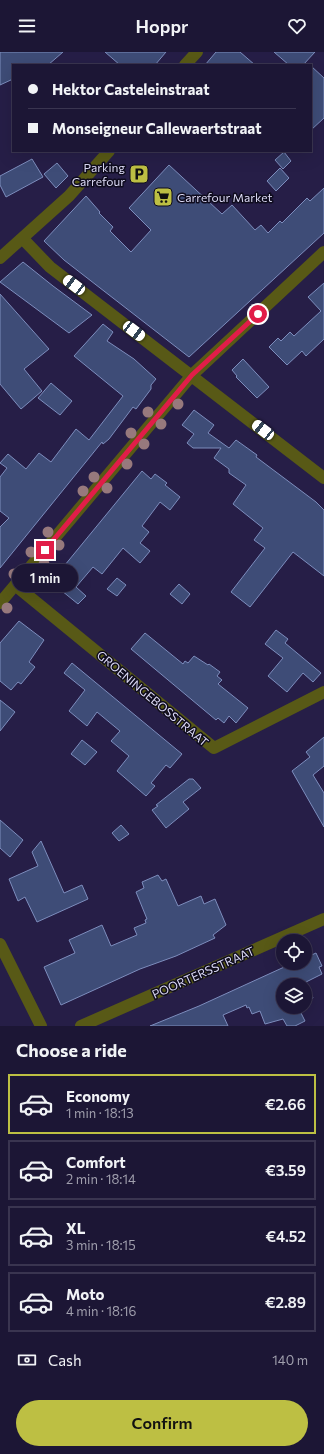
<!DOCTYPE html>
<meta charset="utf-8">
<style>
:root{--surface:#1c1635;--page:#251f3d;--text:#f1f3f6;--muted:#a09fad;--line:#3a3550;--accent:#bdbf43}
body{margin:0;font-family:Commissioner,sans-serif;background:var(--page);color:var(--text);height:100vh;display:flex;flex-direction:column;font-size:15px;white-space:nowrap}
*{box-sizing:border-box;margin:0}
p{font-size:13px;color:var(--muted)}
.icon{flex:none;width:22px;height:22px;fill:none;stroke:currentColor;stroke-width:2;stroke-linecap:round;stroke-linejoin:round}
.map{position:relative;height:974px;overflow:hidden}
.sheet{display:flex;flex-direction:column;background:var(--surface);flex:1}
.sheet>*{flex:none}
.top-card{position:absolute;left:12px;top:12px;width:300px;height:88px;border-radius:0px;box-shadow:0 4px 16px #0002,0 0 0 1px var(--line);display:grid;align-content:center;height:88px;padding:0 16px;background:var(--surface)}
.fabs{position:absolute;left:276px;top:882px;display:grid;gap:8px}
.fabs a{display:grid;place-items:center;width:36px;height:36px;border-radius:50%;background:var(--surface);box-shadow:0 4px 16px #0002,0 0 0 1px var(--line);font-size:20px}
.end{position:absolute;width:18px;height:18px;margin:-9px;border:5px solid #e11d48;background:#fff;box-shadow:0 0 0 2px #fff}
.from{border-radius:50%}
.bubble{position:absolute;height:28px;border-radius:14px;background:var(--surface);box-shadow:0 4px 16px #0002,0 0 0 1px var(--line);font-size:13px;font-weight:600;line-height:28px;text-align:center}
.car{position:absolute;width:12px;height:24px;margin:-12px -6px;border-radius:5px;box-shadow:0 0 3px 1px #0007;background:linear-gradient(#fff 24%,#345 0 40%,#fff 0 76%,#345 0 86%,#fff 0)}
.top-card b{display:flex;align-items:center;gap:14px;height:38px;font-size:15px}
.top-card b+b{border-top:1px solid var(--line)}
.top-card i{width:10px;height:10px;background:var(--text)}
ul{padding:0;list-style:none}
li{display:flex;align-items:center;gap:12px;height:60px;margin:0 8px 6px;padding:0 8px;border:2px solid var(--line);border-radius:0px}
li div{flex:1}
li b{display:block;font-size:15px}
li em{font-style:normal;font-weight:600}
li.selected{border-color:var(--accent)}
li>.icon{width:36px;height:36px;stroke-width:1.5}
h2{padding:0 16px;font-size:18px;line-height:48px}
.pay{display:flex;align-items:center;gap:10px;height:44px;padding:0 16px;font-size:15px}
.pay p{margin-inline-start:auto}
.action{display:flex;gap:8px;margin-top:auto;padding:8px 16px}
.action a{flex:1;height:46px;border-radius:24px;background:var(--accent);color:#111;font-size:16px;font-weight:600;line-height:46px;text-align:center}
header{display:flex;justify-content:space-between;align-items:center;height:52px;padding:0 16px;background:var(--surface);font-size:18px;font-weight:600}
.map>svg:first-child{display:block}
.building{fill:#3e4c77;stroke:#7d8dbd}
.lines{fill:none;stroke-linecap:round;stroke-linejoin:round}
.minor{stroke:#585916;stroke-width:12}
.tree{fill:#97797d}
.route{stroke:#e11d48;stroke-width:5}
.labels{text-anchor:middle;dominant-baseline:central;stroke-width:3;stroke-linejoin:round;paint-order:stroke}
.poi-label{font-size:12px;fill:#dcdaf5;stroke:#0f0c1e;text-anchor:end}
.street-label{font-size:12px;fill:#dcdaf5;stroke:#0f0c1e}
</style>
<header><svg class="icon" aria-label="menu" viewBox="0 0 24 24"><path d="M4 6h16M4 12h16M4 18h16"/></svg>Hoppr<svg class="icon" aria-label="heart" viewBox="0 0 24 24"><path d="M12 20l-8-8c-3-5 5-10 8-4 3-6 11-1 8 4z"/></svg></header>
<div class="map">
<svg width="324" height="974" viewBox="0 0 324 974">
<rect width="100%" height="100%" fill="#261e47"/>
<path class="building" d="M0,0h63l-15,13h-35v14l-13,6z
M105,0h61l-11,13h-35z
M216,0h24l15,13h-50z
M274,0h41l-12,13h-14z
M311,14l13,12v40l-13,12z
M284,100l7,9 -8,8 -8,-9z
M32,107l11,18 -37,20 -6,-12v-9z
M57,111l11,13 -12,12 -12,-14z
M169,113l53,49 10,-9 23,25 6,-5 7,8 12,-12 2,2 25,-25 3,3 14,-13v45l-135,124 -125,-97 -20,-19 42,-45 14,16 -1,1 14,14 -3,4 21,21 20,-22 -22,-22z
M280,116l9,10 -13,13 -9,-10z
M23,210l30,24 39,29 -23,18 -69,-51z
M324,231v56l-18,17 -4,-5 -15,14 -18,-18 9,-9 3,3 9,-9 4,4 27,-25 -13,-14z
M0,242l49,55 -25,20 18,22 -21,18 -21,-25z
M103,272l10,8 -6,9 27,18 22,20 -5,6v4l-15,20 -3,-2 -24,32 -6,5 -1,-2 -102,126v-41l9,-9 -9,-7v-34l7,-9 -7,-5 8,-9 18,15 13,-16 12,9 25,-33 13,11 34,-44 -49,-40z
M243,307l26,28 -12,11 -21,-21 1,-1 -5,-6z
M51,331l21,18 -12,14 -22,-17z
M194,358l20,15 -6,8 21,15 7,-8 21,15 -1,2 60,45 8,8v66l-31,-24 -43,55 -19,-15 34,-44 -11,-8 9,-12 -30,-24 13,-19 -17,-12v-4l-15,-11 7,-10h-28l-6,-5 7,-9 -12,-9z
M142,419l9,8 4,-5 12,9 -2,2 15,12 -10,13 -10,-8 -18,24 7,6 -9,11 10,8 -10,12 -17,-15 -21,26 -9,-7 -17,20 10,9 -8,8 -27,-22z
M117,526l9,7 -9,11 -10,-7z
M179,532l11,10 -8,10 -12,-10z
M19,569l25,19 -15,22 6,5 -14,17 -3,-2 -7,8 -11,-9v-38z
M276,578l12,9 -3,4 36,30 -8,9 -10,-9 -16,19 -19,-16 15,-18 -18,-14z
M145,581l38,31 2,-3 3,2 6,-7 14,9 1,-1 11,8 -3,4 5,4 -4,4 30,24 -12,15 -7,-7 -5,7 -6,-5 -2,2 -85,-71z
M72,611l110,91 -12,14 -4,-3 -15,18 4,3 -9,10 -29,-25 12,-15 -18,-15 9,-10 -23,-19 -10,14 -18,-15 16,-21 -21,-17z
M0,648l15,12 -15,19z
M324,685v29l-11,9 11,18v34l-32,-56 18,-14 -4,-5z
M82,688l15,12 -12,13 -14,-11z
M189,727h4l8,9 -18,14 6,7 -23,19 -14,-18 6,-4 -2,-1z
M0,768l23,20 -13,17 -10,-9z
M121,773l8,9 -10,7 -7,-8z
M41,789l23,52 18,-8 6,14 -51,23 -12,-25 -7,4 -9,-22 29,-13 -6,-14z
M158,823l4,6 4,-2 12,27 23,-10 3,8 11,-5 11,26 -13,10 2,3 -39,18 -36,13 -79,36 -17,-38 31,-14 -6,-13 33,-15 9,21 26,-11 -3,-7 12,-5 -1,-3 2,-1 -11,-27 8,-4 -2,-6z
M316,901l6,13 -3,1 3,7 -16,8 7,16 -8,3v-16h-22v22h15l7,14 -10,5h-8l-4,-7 -18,5 -5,-13 -8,3 -3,-7 -2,1 -1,-3 -23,10 5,11h-78l49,-20 94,-43h12v-5z"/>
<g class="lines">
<path class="minor" d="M185,13l12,-13
M23,187l27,28 274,211
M0,206l69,-62 40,-45
M15,533l199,163 110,-56
M0,551l192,-228 132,-123
M0,892l41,82
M81,974l243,-107"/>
</g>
<g class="tree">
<circle cx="178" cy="352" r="5.5"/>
<circle cx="148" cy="360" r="5.5"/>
<circle cx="161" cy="372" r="5.5"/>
<circle cx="131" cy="381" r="5.5"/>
<circle cx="144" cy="392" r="5.5"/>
<circle cx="127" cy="412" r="5.5"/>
<circle cx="94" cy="425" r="5.5"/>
<circle cx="107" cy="436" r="5.5"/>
<circle cx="83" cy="439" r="5.5"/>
<circle cx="48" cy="480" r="5.5"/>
<circle cx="59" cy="493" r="5.5"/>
<circle cx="31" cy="500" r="5.5"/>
<circle cx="44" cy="512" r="5.5"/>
<circle cx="14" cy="522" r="5.5"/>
<circle cx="32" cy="526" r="5.5"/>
<circle cx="7" cy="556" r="5.5"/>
</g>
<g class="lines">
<path class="route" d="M45,498l147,-175 66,-61"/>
</g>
<defs>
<symbol id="parking-square" viewBox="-11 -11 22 22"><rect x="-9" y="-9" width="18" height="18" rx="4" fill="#bdbf43" stroke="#0f0c1e"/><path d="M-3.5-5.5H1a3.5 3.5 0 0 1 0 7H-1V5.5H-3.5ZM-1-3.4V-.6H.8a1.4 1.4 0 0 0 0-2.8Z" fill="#111"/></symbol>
<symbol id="supermarket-square" viewBox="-11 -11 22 22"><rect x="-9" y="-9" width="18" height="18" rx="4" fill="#bdbf43" stroke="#0f0c1e"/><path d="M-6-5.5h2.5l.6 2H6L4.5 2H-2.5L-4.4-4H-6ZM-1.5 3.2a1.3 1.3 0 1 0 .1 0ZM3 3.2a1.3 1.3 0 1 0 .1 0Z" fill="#111"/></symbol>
</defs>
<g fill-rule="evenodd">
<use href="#parking-square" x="128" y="111" width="22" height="22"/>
<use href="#supermarket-square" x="152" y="134" width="22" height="22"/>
</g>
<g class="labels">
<g class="poi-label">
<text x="125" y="115">Parking<tspan x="125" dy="14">Carrefour</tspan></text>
<text x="177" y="145" text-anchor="start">Carrefour Market</text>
</g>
<g class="street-label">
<text transform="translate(153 646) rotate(40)">GROENINGEBOSSTRAAT</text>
<text transform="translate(203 920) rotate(-24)">POORTERSSTRAAT</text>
</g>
</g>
</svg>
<div class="fabs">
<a><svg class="icon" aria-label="locate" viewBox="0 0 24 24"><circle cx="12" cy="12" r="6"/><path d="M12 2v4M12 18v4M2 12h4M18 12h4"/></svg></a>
<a><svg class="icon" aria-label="layers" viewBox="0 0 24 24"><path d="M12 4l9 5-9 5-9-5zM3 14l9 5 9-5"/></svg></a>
</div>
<i class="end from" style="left:258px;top:262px"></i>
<i class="end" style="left:45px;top:498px"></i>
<div class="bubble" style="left:12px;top:512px;width:66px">1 min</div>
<i class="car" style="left:74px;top:233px;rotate:307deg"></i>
<i class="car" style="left:134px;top:279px;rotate:127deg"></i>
<i class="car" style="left:263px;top:378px;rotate:308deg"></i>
<div class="top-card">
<b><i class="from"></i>Hektor Casteleinstraat</b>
<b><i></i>Monseigneur Callewaertstraat</b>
</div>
</div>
<section class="sheet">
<h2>Choose a ride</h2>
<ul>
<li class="selected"><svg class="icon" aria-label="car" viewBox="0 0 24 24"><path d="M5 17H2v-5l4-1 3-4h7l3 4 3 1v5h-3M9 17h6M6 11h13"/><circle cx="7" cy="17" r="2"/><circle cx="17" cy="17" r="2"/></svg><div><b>Economy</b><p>1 min · 18:13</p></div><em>€2.66</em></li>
<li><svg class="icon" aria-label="car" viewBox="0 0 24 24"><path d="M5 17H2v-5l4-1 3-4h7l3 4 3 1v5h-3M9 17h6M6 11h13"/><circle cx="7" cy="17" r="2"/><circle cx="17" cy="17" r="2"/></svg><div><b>Comfort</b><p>2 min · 18:14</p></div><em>€3.59</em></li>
<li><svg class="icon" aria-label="car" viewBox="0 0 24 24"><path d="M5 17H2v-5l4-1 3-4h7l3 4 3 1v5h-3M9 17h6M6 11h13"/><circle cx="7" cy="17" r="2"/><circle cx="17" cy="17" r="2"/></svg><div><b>XL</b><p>3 min · 18:15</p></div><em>€4.52</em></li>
<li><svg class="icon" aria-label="car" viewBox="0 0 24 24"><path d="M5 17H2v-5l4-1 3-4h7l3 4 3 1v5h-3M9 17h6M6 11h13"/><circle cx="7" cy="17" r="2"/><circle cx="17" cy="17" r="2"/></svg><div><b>Moto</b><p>4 min · 18:16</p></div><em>€2.89</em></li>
</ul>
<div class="pay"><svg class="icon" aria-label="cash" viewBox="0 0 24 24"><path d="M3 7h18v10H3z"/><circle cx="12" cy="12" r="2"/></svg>Cash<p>140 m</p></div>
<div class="action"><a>Confirm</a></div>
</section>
